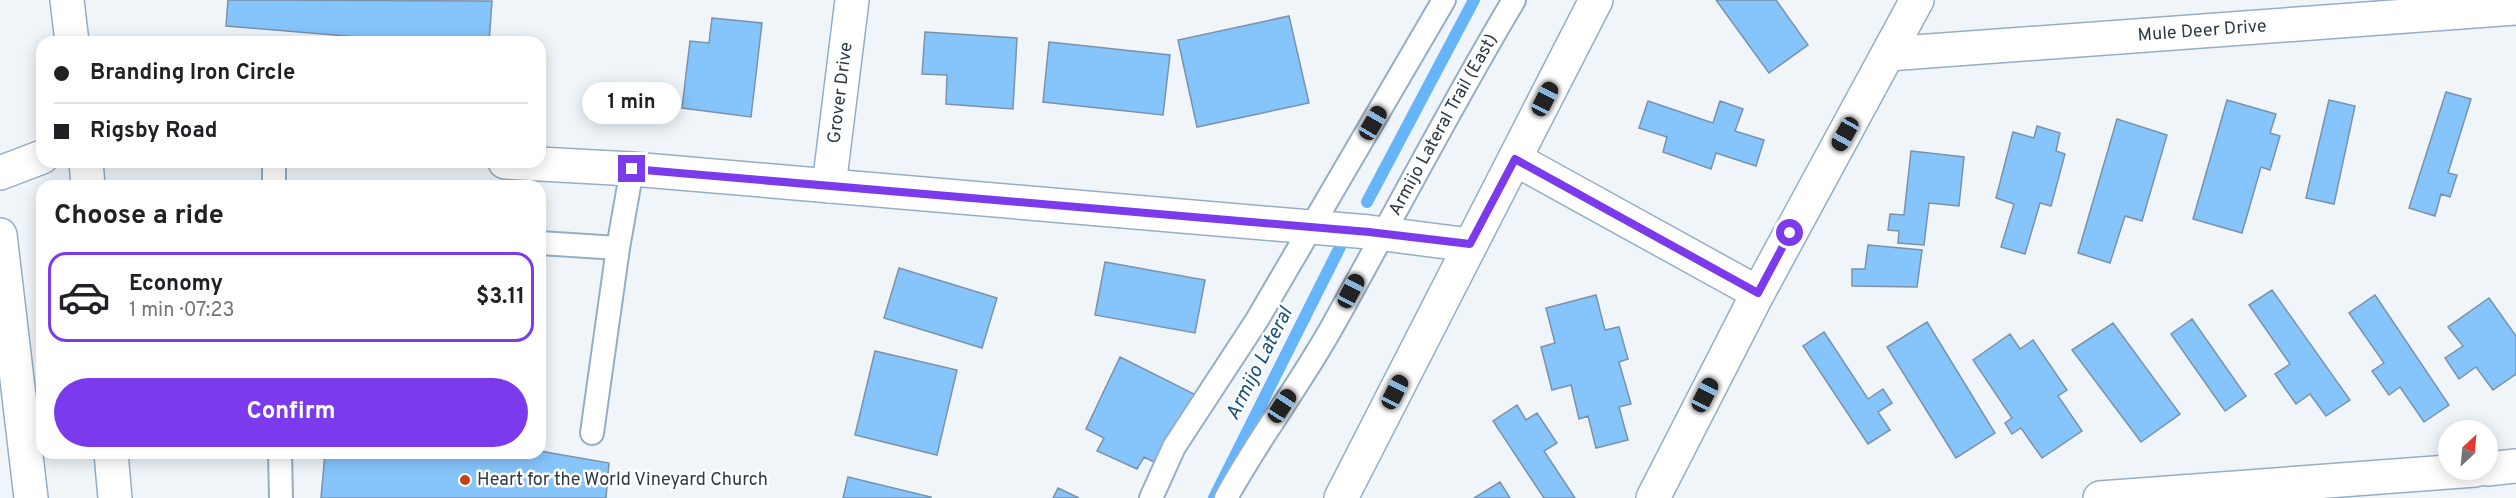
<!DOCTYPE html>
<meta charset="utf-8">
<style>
:root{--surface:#fff;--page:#f2f2f2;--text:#202124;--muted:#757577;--line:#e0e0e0;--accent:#7c3aed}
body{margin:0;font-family:Overpass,sans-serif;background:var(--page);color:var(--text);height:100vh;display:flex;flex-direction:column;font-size:22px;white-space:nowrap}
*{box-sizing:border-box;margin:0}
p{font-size:20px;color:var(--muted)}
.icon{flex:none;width:33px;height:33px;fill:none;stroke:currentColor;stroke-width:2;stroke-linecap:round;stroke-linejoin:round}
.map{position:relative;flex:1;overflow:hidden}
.drawer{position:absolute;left:36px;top:180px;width:510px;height:279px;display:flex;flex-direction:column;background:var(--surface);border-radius:18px;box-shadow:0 3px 15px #0003}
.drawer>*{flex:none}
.hud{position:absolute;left:36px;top:36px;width:510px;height:132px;border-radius:18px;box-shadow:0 3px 15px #0003;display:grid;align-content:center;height:132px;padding:0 18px;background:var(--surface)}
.needle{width:39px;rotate:26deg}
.tools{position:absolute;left:2438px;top:420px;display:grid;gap:12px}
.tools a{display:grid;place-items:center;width:60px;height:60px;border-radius:50%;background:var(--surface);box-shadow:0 3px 15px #0003;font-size:30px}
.end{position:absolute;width:27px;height:27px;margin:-14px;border:8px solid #7c3aed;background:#fff;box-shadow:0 0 0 3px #fff}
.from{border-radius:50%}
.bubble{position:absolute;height:42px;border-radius:21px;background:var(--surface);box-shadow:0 3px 15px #0003;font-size:20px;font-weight:700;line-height:42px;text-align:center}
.car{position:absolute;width:18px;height:36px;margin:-18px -9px;border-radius:8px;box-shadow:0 0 4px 2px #0007;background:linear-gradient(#222 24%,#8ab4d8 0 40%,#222 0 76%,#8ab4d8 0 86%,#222 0)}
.hud b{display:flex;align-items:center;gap:21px;height:57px;font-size:22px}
.hud b+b{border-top:2px solid var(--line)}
.hud i{width:15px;height:15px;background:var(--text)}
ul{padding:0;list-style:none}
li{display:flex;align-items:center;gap:18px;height:90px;margin:0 12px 9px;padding:0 6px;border:3px solid transparent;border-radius:18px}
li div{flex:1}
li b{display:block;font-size:22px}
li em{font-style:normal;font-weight:700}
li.selected{border-color:var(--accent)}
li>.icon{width:54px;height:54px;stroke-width:1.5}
h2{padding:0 18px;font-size:27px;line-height:72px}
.primary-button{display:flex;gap:12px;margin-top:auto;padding:12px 18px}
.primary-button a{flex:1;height:69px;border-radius:36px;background:var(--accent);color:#fff;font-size:24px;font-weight:700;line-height:69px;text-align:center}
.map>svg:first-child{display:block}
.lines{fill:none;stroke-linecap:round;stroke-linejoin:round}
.stream{stroke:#66b5fb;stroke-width:12}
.building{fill:#86c4fc;stroke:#7a92aa;stroke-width:1.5}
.lane-casing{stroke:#94aec6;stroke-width:26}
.street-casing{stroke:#94aec6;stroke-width:36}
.primary-casing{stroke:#94aec6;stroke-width:36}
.lane{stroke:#fff;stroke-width:22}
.street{stroke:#fff;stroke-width:33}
.primary{stroke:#fff;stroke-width:33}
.route{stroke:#7c3aed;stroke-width:8}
.poi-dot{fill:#c7400e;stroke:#fff;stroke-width:2}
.labels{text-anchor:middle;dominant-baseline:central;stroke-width:5;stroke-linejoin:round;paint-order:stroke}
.street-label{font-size:18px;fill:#2e3943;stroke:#fff}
.poi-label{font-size:18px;fill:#2e3943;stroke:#fff;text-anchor:start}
.water-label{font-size:20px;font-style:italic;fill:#174f7d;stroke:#fff}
</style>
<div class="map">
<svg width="2516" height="498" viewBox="0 0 2516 498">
<rect width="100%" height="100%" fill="#f0f5fa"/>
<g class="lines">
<path class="stream" d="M1367,202l107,-202
M1214,498l126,-251"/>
</g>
<path class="building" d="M228,0l264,1 -3,41h-72l-191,-16z
M1716,0h60l32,45 -39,28z
M1289,16l20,87 -112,24 -19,-87z
M712,18l50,5 -11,94 -69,-9 8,-67 19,2z
M925,32l92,6 -4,71 -67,-5 1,-29 -25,-1z
M1049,42l121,13 -7,60 -120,-13z
M2446,92l25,7 -23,74 9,2 -7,22 -9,-3 -6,22 -26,-8z
M2227,100l49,14 -6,19 10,3 -10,34 -9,-3 -19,66 -49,-14z
M2329,100l26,6 -21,98 -28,-6z
M1648,101l65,22 7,-22 23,8 -8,22 29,9 -8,26 -40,-13 -5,16 -48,-17 4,-15 -28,-9z
M2117,119l50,16 -25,86 -17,-5 -15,47 -32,-10z
M2037,126l23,7 -4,18 9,3 -14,52 -11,-3 -15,51 -24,-7 13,-43 -18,-6 17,-66 21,6z
M1911,151l53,6 -5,49 -30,-3 -5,42 -26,-2 1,-12 -11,-1 2,-16 14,1z
M1868,245l54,5 -5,37 -65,-1v-17h13z
M1105,262l100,18 -10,53 -100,-18z
M899,268l98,30 -15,50 -98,-30z
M2272,290l78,110 -24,16 -16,-22 -14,10 -21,-30 15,-10 -41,-59z
M1596,295l9,35 14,-3 9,32 -9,3 12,42 -12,3 9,33 -32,8 -8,-32 -9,3 -8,-34 -19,5 -11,-43 14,-4 -9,-35z
M2375,295l74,110 -25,17 -24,-35 -11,8 -17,-24 12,-8 -35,-50z
M2489,298l27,38v38l-23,16 -17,-23 -17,12 -14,-21 18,-12 -15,-19z
M2192,319l54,77 -21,15 -54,-77z
M1927,322l68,111 -39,25 -69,-111z
M2113,323l67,91 -39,28 -69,-92z
M1824,332l44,67 15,-10 9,14 -14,9 12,18 -22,14 -65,-98z
M2010,334l10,15 13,-9 34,50 -9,6 24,35 -40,27 -21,-30 -9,6 -7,-11 7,-5 -39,-58z
M875,351l82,19 -20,85 -82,-20z
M1120,357l76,38 -34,71 -18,-9 -7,12 -40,-18 7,-13 -18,-9z
M1517,405l9,15 11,-7 20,30 -13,8 31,47h-31l-51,-77z
M540,451l69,12 -3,35h-285l4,-45h215z
M848,477l83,20v1h-88z
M1500,482l10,16h-36z
M1058,488l21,10h-26z"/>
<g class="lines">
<defs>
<g id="lane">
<path d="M274,162v24"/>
<path d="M540,243l78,5"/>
<path d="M592,433l26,-185 14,-79"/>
<path d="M280,453l1,45"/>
<path d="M1151,498l23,-51 83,-127 187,-320"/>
<path id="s1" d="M1226,498c32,-59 73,-112 106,-171 61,-109 118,-220 182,-327"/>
</g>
<g id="street">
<path id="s2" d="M1888,54l628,-46"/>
<path d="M1515,159l243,134"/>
<path d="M505,162l127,7 737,63 101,13"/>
<path d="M0,173l42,-16"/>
<path id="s3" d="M829,186l23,-186"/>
<path d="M2487,469l29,-3"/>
<path d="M1341,498l255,-498"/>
<path d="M1653,498l105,-205 159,-293"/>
<path d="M2100,498l375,-28"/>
</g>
<path id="primary" d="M67,0l5,42
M86,162l2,24
M0,235l31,263
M111,453l4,45"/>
</defs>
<use href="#lane" class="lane-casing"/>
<use href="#street" class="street-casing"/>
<use href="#primary" class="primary-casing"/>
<use href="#lane" class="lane"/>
<use href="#street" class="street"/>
<use href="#primary" class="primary"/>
</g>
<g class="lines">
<path class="route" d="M632,169l737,63 101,12 45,-85 243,134 32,-60"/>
</g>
<circle class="poi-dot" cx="465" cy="480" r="6"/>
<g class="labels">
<g class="street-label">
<text stroke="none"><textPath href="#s2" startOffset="315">Mule Deer Drive</textPath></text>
<text stroke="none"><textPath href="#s3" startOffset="94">Grover Drive</textPath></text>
<text stroke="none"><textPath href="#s1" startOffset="432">Armijo Lateral Trail (East)</textPath></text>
</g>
<g class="poi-label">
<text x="477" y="480">Heart for the World Vineyard Church</text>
</g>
<g class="water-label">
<text transform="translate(1260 364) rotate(-63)">Armijo Lateral</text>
</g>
</g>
</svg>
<div class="tools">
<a><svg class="needle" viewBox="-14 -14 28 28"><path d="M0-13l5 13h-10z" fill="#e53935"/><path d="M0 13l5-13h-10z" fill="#757577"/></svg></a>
</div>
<i class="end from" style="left:1790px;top:233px"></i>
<i class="end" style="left:632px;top:169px"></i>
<div class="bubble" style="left:582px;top:82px;width:99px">1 min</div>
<i class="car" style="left:1545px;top:99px;rotate:27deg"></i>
<i class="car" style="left:1373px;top:123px;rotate:30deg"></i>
<i class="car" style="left:1845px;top:134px;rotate:209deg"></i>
<i class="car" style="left:1351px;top:291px;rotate:28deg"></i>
<i class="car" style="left:1395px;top:392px;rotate:27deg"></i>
<i class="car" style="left:1705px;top:395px;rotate:27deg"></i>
<i class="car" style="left:1282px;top:406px;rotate:33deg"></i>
<div class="hud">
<b><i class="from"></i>Branding Iron Circle</b>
<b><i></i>Rigsby Road</b>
</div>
<section class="drawer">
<h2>Choose a ride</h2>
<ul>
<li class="selected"><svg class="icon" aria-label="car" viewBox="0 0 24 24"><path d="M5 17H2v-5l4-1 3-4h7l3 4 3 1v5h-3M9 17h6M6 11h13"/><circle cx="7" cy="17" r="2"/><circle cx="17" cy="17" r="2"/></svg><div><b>Economy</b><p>1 min · 07:23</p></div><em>$3.11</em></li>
</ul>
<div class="primary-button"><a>Confirm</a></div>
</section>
</div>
